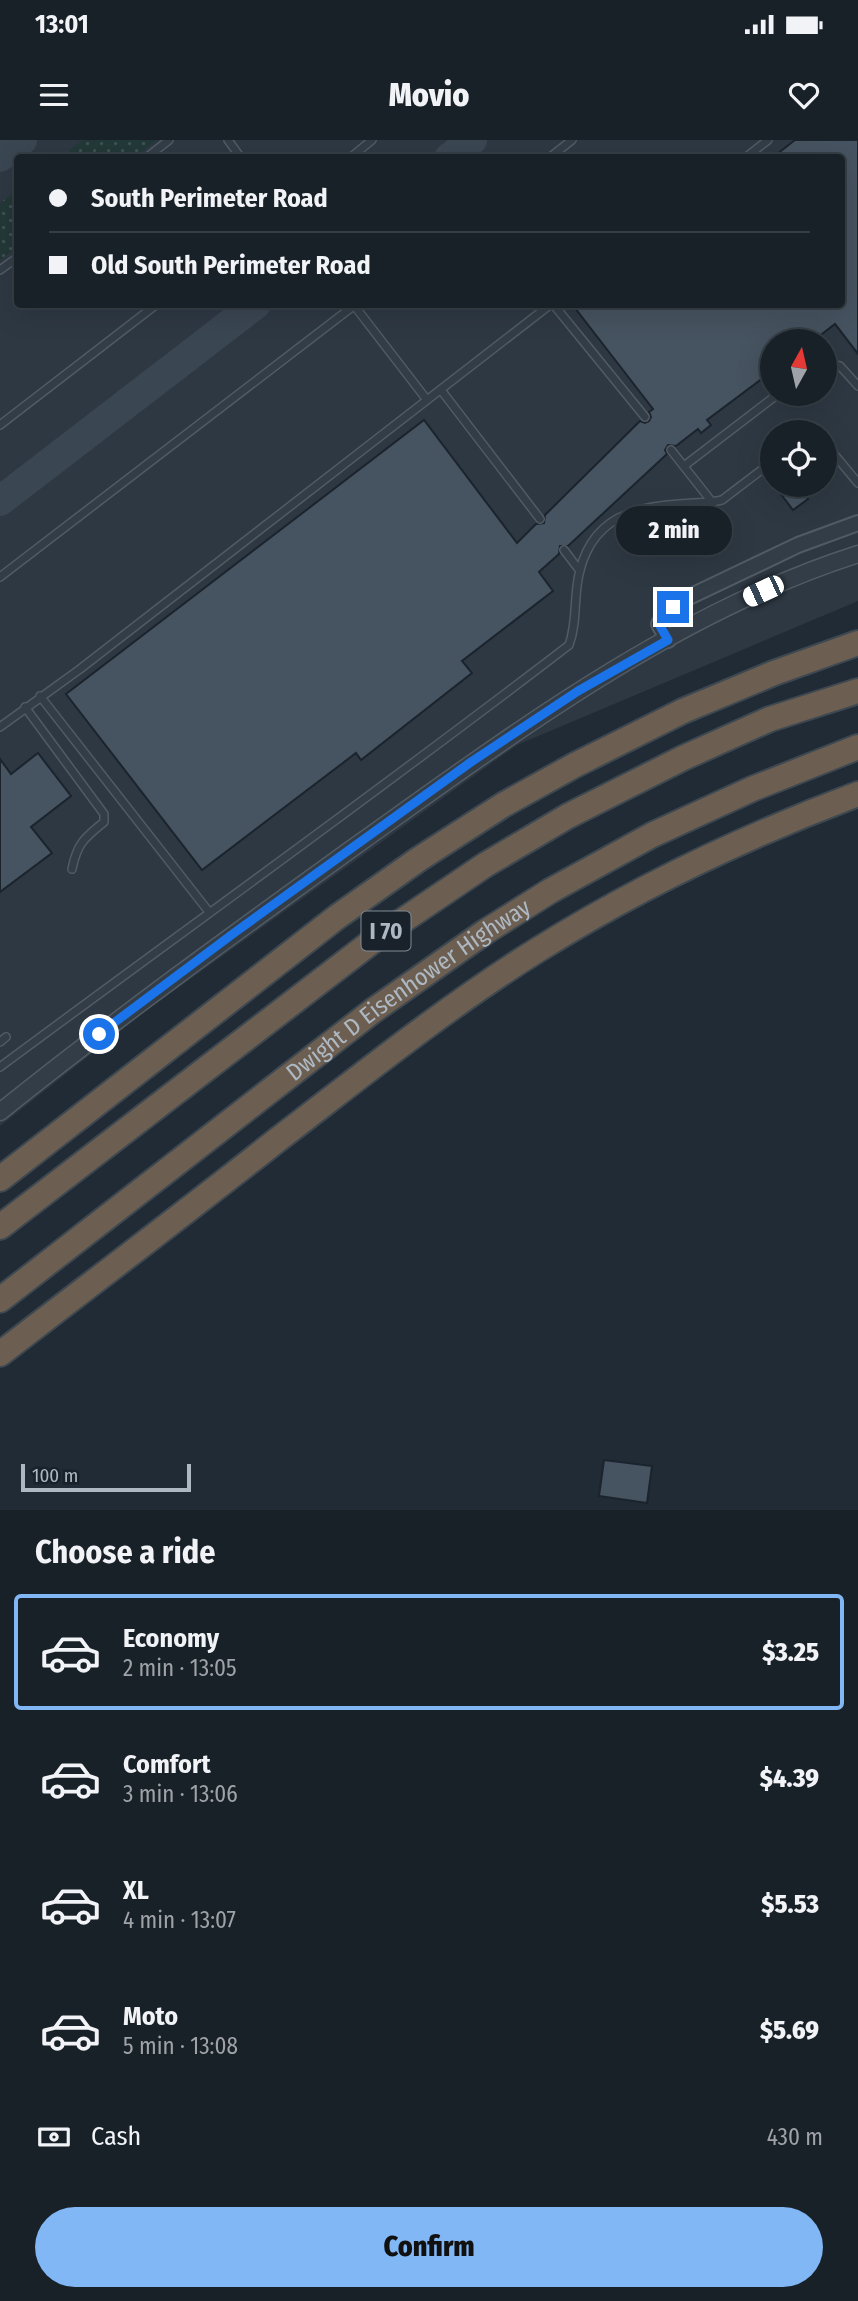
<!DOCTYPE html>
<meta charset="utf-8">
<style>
:root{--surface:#182028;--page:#252d34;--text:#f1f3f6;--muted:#9fa3a8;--line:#363e45;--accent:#81b7f5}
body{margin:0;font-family:"Fira Sans Condensed",sans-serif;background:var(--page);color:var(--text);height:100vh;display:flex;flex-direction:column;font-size:26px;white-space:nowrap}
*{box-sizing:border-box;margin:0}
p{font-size:23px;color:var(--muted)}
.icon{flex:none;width:38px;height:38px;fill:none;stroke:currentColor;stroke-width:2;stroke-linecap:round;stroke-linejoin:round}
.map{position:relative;height:1370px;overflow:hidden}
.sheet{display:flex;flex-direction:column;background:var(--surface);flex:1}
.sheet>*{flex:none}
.banner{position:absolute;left:14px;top:14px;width:831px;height:154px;border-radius:7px;box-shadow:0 7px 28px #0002,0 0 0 2px var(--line);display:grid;align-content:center;height:154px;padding:0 35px;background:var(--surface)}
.needle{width:46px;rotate:8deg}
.tools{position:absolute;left:760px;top:189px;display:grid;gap:14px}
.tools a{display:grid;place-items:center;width:77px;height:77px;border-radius:50%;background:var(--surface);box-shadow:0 7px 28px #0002,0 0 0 2px var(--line);font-size:35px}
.scale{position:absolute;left:21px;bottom:18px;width:170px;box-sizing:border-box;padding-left:7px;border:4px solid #adb8c3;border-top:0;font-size:19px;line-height:24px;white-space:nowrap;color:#adb8c3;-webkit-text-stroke:5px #19222b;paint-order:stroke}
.end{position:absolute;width:32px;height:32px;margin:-16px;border:9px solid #1a73e8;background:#fff;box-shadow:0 0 0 4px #fff}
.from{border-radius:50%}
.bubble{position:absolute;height:49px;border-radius:24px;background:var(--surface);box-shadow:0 7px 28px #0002,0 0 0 2px var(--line);font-size:23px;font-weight:800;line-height:49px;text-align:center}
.car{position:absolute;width:21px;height:42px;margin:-21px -10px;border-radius:9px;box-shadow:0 0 5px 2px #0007;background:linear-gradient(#fff 24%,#345 0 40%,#fff 0 76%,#345 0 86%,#fff 0)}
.banner b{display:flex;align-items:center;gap:24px;height:66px;font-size:26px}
.banner b+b{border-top:2px solid var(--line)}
.banner i{width:18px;height:18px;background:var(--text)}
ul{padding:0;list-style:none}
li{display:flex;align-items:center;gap:21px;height:116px;margin:0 14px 10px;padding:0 21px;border:4px solid transparent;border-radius:7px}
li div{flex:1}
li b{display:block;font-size:26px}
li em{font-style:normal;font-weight:800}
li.current{border-color:var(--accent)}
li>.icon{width:63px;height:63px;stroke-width:1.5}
h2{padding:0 35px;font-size:32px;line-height:84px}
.pay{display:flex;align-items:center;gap:18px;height:77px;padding:0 35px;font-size:26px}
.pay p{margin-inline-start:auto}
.primary-button{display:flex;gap:14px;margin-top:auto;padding:14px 35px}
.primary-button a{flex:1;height:80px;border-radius:42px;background:var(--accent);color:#111;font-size:28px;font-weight:800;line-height:80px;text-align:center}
.status{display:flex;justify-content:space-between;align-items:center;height:49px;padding:0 35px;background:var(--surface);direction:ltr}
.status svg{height:19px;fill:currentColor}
header{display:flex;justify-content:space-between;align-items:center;height:91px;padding:0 35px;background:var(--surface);font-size:32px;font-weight:800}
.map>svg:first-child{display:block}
.airport{fill:#2e3843;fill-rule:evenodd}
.grass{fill:url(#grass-dots)}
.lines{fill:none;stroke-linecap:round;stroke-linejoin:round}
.taxiway{stroke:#3a4652;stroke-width:30}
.building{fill:#465360;stroke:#1b242d;stroke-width:2}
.service-casing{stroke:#515b64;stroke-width:10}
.minor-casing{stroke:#515b64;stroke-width:18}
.tertiary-casing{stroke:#515b64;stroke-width:19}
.motorway-casing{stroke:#3e4851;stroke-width:28}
.service{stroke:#333d47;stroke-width:7}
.minor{stroke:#333d47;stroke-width:14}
.tertiary{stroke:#333d47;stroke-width:16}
.motorway{stroke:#6c5f51;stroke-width:24}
.route{stroke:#1a73e8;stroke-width:9}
.labels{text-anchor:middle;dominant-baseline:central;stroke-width:7;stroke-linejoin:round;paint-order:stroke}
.shield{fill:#19222b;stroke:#818b95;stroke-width:2}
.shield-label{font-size:23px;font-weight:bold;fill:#adb8c3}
.street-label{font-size:24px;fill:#adb8c3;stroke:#19222b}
</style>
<div class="status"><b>13:01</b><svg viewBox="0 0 49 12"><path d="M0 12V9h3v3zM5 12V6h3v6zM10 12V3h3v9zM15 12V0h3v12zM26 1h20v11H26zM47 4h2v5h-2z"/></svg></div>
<header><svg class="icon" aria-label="menu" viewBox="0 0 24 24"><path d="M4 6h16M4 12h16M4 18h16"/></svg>Movio<svg class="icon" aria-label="heart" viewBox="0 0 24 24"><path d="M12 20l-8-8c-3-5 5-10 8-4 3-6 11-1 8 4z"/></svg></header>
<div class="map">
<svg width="858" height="1370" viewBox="0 0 858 1370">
<defs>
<pattern id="grass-dots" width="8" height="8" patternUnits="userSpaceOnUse" patternTransform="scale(1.75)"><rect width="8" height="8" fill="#233838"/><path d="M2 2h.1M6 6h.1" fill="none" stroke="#405353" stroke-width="1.8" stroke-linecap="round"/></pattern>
</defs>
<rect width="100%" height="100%" fill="#202b36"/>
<path class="airport" d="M0,0h858v461l-341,144 -370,265 -147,116zM18,18h824v146h-824zM772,201h52v53h-52zM772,292h52v53h-52z"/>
<path class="grass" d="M83,0h74l-22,17h-75z
M17,50v57l-17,13v-57z"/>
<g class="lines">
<path class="taxiway" d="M0,17l22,-17
M449,18l23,-18
M0,361l256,-197"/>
</g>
<path class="building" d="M795,0h63v214l-23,-30 -22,17h-41v41l-5,-7 -60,45 4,5 -10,8 -3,-4 -22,17 -8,-1 -3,5 2,4 -99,92h-8l-1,8 -20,18 14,19 -91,70 10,12 -111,87 -5,-7 -154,117 -136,-176 358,-274 93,123 19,-19 8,-1 1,-8 95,-94 5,2 4,-2 2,-4 -2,-5 4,-3 -78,-101 5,-4h262v-146h-70z
M774,345h23l11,14 -15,11z
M38,613l33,43 -40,31 21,26 -52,39v-133l11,15z
M604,1320l48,6 -5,37 -48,-7z"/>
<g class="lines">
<defs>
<path id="service" d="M228,0l13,18
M146,18l23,-18
M350,18l22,-18
M549,18l23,-18
M745,18l23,-18
M0,130l18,-13
M353,164l74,96
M553,164l92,113
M824,223l16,3 18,20
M441,250l99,129
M0,285l157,-121
M824,302l34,41
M671,310l41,52 10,-2 50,-38
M684,326l94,-72
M564,410l16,21
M0,437l356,-273
M40,556l169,216
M25,567l79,107v8c-20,16 -27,22 -32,47
M0,587l80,-58 471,-365
M0,902l6,-5
M0,927c190,-141 382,-278 569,-422 9,-24 4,-50 11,-75 17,-66 76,-65 132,-68"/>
<path id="minor" d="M668,500l-9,-16 6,-11 24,-16 109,-52 60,-22"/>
<path id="tertiary" d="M0,972c117,-94 239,-182 361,-270 153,-109 315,-230 497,-288"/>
<g id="motorway">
<path d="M0,1039l337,-262 82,-58 84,-54 72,-40 108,-54 91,-38 84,-30"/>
<path d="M0,1087l374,-287 111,-75 83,-49 115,-58 87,-39 88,-28"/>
<path id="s1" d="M0,1160l374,-290 111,-78 65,-41 102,-56 100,-46 106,-42"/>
<path d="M0,1214c92,-71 185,-141 276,-213 85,-65 169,-133 260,-190 102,-64 210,-115 322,-157"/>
</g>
</defs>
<use href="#service" class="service-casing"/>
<use href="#minor" class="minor-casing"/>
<use href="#tertiary" class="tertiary-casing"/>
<use href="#motorway" class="motorway-casing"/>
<use href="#service" class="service"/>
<use href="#minor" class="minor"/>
<use href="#tertiary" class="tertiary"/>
<use href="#motorway" class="motorway"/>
</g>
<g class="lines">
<path class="route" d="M99,894l135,-101 237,-171 107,-71 90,-51 -9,-16 6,-11 8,-6"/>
</g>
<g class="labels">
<rect class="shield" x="361.5" y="771.5" width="49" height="39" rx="5"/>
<g class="shield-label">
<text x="386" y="791">I 70</text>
</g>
<g class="street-label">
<text stroke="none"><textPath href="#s1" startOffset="513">Dwight D Eisenhower Highway</textPath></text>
</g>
</g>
</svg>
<div class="tools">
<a><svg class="needle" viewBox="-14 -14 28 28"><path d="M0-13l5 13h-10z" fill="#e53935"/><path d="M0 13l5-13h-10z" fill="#9fa3a8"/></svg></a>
<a><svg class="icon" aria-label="locate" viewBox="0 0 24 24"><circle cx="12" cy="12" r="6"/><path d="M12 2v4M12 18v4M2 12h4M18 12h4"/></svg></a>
</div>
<div class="scale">100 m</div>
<i class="end from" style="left:99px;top:894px"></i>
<i class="end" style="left:673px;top:467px"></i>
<div class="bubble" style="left:616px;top:366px;width:116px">2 min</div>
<i class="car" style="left:763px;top:451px;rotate:245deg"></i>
<div class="banner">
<b><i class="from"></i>South Perimeter Road</b>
<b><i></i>Old South Perimeter Road</b>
</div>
</div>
<section class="sheet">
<h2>Choose a ride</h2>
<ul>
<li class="current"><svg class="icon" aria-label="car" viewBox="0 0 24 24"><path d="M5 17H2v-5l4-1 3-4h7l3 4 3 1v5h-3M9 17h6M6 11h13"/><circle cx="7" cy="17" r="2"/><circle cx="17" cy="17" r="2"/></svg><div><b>Economy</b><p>2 min · 13:05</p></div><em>$3.25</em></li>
<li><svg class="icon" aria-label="car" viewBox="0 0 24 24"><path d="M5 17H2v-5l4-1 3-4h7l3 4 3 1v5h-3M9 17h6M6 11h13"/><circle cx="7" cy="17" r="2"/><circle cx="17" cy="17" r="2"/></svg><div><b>Comfort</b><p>3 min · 13:06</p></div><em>$4.39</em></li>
<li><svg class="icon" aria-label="car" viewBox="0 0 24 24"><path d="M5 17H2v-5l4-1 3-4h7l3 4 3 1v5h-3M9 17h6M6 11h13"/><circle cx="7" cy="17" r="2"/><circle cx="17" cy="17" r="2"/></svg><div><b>XL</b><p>4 min · 13:07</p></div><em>$5.53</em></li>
<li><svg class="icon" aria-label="car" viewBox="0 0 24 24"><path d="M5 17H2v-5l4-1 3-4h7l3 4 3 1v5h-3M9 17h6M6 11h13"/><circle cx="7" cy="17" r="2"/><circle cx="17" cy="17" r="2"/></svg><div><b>Moto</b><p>5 min · 13:08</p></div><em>$5.69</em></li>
</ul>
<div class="pay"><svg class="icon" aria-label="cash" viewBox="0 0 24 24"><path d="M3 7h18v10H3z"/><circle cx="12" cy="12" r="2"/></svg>Cash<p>430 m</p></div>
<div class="primary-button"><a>Confirm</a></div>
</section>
